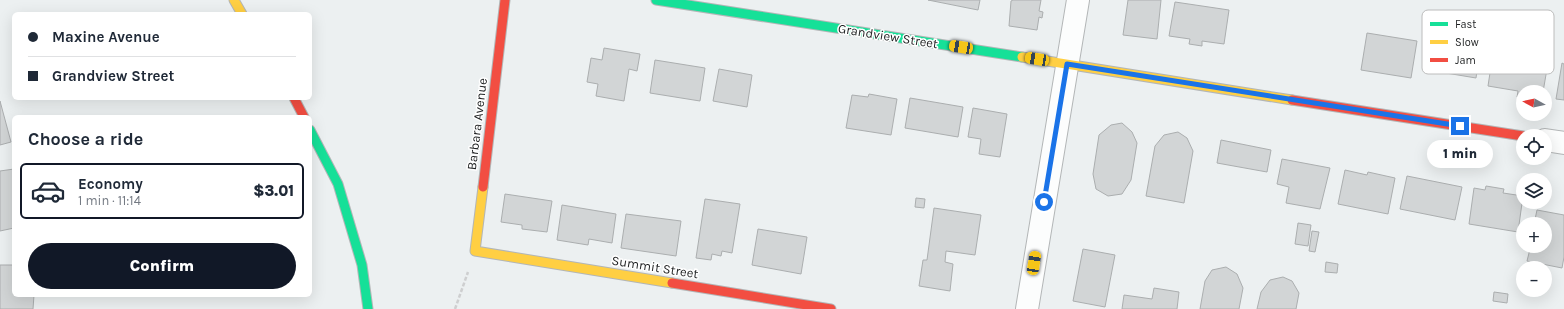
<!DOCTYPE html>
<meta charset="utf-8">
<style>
:root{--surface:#fff;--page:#f6f6f7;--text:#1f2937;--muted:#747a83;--line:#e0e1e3;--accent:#111827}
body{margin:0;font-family:Karla,sans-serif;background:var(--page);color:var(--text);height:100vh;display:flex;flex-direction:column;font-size:15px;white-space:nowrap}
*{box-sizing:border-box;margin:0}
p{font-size:13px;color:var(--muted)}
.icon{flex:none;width:22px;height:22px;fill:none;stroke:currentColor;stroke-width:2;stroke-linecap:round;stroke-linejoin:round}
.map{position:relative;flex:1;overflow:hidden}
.panel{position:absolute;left:12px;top:115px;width:300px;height:182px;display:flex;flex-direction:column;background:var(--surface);border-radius:6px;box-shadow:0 4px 16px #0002}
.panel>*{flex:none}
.hud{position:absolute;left:12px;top:12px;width:300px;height:88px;border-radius:6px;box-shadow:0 4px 16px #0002;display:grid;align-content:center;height:88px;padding:0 16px;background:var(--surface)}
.needle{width:26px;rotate:278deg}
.buttons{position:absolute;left:1516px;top:85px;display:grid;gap:8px}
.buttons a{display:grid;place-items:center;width:36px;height:36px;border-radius:50%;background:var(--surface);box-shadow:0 4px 16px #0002;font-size:20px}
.end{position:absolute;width:18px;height:18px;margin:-9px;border:5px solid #1a73e8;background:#fff;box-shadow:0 0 0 2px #fff}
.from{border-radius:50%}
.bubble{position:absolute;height:28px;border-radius:14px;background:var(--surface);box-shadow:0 4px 16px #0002;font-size:13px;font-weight:800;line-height:28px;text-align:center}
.car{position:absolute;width:12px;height:24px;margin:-12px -6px;border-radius:5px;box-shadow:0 0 3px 1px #0007;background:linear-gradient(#f5c518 24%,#345 0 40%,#f5c518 0 76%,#345 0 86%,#f5c518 0)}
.hud b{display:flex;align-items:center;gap:14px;height:38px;font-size:15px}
.hud b+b{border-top:1px solid var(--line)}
.hud i{width:10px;height:10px;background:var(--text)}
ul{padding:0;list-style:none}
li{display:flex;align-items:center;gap:12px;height:56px;margin:0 8px 6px;padding:0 8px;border:2px solid transparent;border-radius:6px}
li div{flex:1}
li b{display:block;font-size:15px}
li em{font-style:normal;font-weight:800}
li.active{border-color:var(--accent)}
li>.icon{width:36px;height:36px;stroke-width:1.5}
h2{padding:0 16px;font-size:18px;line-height:48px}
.primary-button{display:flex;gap:8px;margin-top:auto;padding:8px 16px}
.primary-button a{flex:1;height:46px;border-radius:24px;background:var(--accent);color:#fff;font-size:16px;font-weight:800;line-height:46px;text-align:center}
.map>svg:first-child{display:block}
.building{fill:#d2d5d6;stroke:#abaeaf}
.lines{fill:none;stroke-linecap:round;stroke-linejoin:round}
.street-casing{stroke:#b3b6b7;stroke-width:24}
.fast-casing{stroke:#b3b6b7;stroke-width:11}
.slow-casing{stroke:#b3b6b7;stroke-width:11}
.jam-casing{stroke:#b3b6b7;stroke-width:11}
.path{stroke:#cecfd0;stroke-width:2.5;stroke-dasharray:4 2;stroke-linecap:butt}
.street{stroke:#fcfdfd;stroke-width:22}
.fast{stroke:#16e098;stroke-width:9}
.slow{stroke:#ffcf43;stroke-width:9}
.jam{stroke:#f24e42;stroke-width:9}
.route{stroke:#1a73e8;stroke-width:5}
.labels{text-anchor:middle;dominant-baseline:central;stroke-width:3;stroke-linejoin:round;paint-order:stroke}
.street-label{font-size:13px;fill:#1e2021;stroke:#fff}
.key{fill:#fff;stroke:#bcbcbc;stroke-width:1}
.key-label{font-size:11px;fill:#1e2021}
</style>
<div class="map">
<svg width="1564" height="309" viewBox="0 0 1564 309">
<rect width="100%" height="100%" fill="#ecf0f1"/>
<path class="building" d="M928,0h52l-2,10z
M1013,0h28l-2,11 4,1 -1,6 -3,-1 -2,13 -28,-4 2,-25z
M1128,0h33l-4,39 -34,-4z
M1175,2l54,8 -5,34 -22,-3v5l-13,-2 1,-5 -21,-3z
M1367,33l50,8 -6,37 -50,-8z
M1434,36l47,7 -5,35 -48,-8z
M604,48l36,6 -3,17 -8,-2 -5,32 -28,-5 2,-12 -11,-2 4,-24 11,2z
M1493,53l55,10 -5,29h-20v6l-6,-1 1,-6 -30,-5z
M655,60l50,8 -5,33 -50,-8z
M1562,63l2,1v36l-8,-1z
M719,69l33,6 -5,32 -34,-6z
M869,94l28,5 -6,36 -45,-7 6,-33 16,2z
M910,98l53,9 -5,30 -53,-9z
M0,101l11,41 -11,3z
M973,108l34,6 -7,43 -21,-3 2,-15 -13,-2z
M1122,123l10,9 5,11 -6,37 -9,14 -14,2 -12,-7 -3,-15 6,-39 12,-10z
M1178,132l9,6 6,13 -9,52 -38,-7 9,-50 9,-11z
M1221,140l50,10 -4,22 -50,-9z
M1282,159l48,9 -10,41 -34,-6 3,-16 -12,-3z
M14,169v59l-14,3v-60z
M1345,170l22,5 1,-3 27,6 -7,36 -50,-10z
M1407,176l55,11 -7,33 -55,-11z
M1486,186l18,3 -1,4 20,3 -5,36 -49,-8 5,-36 11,2z
M505,194l47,7 -5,31 -25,-3v-4l-21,-3z
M916,198l9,1 -1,9 -9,-1z
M705,199l35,5 -8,49 -10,-2 -1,5 -9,-2 -1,6 -15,-2z
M562,205l54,9 -4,29 -23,-4 -1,6 -31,-5z
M934,208l47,7 -6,40 -29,-4 -1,11 8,2 -3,27 -31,-5 4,-26h4z
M1537,210l27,5v42l-2,11 -35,-7 3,-12 -2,-1v-2h17v-22h-11z
M626,214l55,7 -5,35 -55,-8z
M1298,223l13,2 -3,21 -13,-2z
M758,229l49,8 -6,37 -49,-9z
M1312,231l7,1 -4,20 -6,-1z
M1083,249l32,6 -10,52 -32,-6z
M1326,262l12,2 -1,9 -12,-1z
M0,265h14v30h20l-1,14h-33z
M1226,267l11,7 6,14 -4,21h-39l5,-28 7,-11z
M1283,277l9,4 7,12 -3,16h-39l4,-17 9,-12z
M1154,288l25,4 -2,17h-55l2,-14 28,4z
M1494,292l14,2 -1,9 -14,-2z"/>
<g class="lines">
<defs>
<path id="street" d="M1545,140l19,3
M1027,309l51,-309"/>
<path id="fast" d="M656,0l366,57
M310,130l28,54 24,81 6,44"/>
<path id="slow" d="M234,0l8,14
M1022,57l270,43
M483,187l-8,64 197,32"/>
<path id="jam" d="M294,98l10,19
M1292,100l231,36
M483,187l22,-187
M672,283l159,26"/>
</defs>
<use href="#street" class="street-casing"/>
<use href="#fast" class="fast-casing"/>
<use href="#slow" class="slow-casing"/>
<use href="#jam" class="jam-casing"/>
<path class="path" d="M455,309l13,-37"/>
<use href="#street" class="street"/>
<use href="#fast" class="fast"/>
<use href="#slow" class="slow"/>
<use href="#jam" class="jam"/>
</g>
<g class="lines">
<path class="route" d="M1044,202l23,-138 393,62"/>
</g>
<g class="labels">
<g class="street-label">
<text transform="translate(888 36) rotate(9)">Grandview Street</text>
<text transform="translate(477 124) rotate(-83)">Barbara Avenue</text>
<text transform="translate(655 267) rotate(9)">Summit Street</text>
</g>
</g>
<rect x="1422" y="10" width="132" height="64" rx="6" class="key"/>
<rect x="1430" y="22" width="18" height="4" fill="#16e098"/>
<rect x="1430" y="40" width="18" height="4" fill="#ffcf43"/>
<rect x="1430" y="58" width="18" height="4" fill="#f24e42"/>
<g class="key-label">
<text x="1455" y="28">Fast</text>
<text x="1455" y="46">Slow</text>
<text x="1455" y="64">Jam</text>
</g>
</svg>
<div class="buttons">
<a><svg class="needle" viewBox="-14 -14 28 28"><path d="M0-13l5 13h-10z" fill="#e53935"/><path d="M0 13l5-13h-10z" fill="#747a83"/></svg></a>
<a><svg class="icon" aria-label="locate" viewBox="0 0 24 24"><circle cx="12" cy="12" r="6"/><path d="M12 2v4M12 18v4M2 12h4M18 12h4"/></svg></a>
<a><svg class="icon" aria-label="layers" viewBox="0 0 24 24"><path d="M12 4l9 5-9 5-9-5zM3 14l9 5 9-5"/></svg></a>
<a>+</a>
<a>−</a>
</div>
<i class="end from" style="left:1044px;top:202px"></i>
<i class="end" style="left:1460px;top:126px"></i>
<div class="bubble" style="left:1427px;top:140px;width:66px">1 min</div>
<i class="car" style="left:961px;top:47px;rotate:279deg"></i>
<i class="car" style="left:1037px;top:59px;rotate:279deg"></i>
<i class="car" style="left:1034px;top:263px;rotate:9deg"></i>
<div class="hud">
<b><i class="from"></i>Maxine Avenue</b>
<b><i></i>Grandview Street</b>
</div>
<section class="panel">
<h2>Choose a ride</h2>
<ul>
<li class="active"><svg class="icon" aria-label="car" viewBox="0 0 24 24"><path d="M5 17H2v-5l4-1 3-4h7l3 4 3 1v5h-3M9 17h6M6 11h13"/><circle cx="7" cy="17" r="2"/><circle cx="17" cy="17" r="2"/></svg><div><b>Economy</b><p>1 min · 11:14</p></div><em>$3.01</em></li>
</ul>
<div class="primary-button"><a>Confirm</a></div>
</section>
</div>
